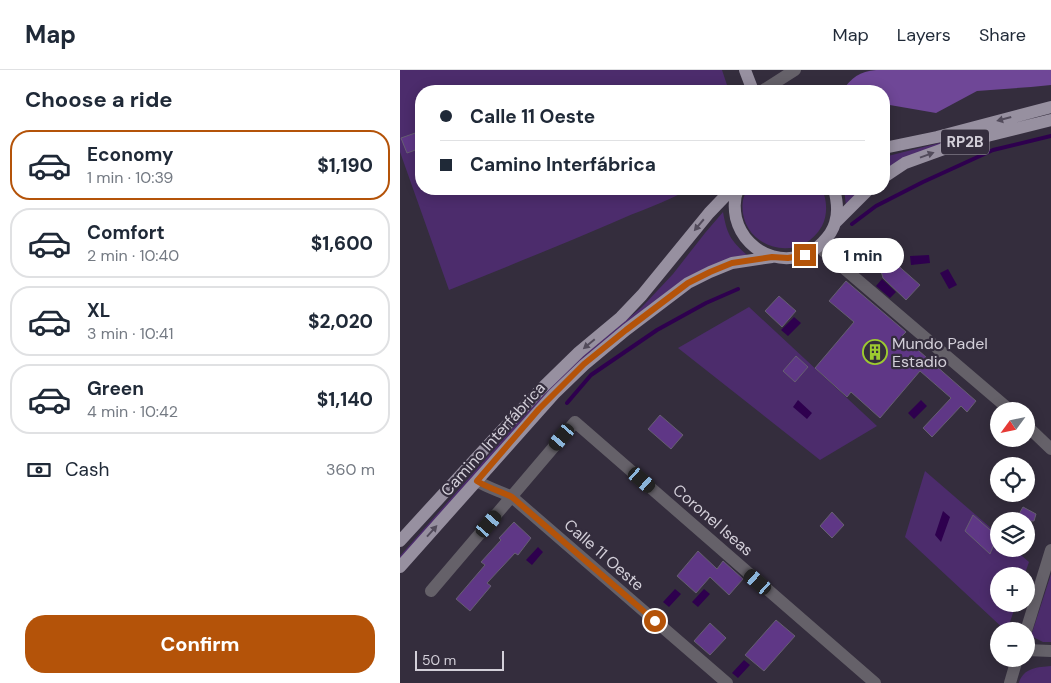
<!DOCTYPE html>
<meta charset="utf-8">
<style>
:root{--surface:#fff;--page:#f6f6f7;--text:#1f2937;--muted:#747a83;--line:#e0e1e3;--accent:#b45309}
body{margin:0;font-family:"DM Sans",sans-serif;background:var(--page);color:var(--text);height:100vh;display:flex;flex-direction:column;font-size:19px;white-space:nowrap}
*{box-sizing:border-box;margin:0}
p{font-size:16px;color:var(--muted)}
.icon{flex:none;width:28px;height:28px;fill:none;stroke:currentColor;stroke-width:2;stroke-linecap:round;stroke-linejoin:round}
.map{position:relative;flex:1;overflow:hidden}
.side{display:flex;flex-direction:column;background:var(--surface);width:400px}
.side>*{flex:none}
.guide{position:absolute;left:15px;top:15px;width:475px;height:110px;border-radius:20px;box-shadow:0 2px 12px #0003;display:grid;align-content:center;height:110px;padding:0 25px;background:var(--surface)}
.needle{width:32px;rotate:237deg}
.buttons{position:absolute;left:590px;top:332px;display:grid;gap:10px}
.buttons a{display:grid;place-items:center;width:45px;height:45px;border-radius:50%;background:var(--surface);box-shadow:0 2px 12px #0003;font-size:25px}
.scale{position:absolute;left:15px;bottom:12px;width:89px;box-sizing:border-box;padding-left:5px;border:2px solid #d3cfd9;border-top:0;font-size:14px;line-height:18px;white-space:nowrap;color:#d3cfd9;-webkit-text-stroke:4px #342d3d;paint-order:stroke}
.end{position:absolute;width:22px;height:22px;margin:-11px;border:6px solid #b45309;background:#fff;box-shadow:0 0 0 2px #fff}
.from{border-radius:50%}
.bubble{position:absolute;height:35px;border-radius:18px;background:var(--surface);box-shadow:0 2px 12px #0003;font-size:16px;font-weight:800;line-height:35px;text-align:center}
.car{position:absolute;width:15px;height:30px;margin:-15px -8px;border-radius:6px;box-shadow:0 0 4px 1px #0007;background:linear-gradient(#222 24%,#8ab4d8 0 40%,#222 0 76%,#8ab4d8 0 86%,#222 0)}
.guide b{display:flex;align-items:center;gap:18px;height:48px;font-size:19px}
.guide b+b{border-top:1px solid var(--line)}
.guide i{width:12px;height:12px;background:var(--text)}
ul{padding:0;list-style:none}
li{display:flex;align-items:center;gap:15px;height:70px;margin:0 10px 8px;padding:0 15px;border:2px solid var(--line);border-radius:20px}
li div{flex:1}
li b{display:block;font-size:19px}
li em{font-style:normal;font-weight:800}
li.current{border-color:var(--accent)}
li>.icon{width:45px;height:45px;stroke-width:1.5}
h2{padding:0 25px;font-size:22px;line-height:60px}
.pay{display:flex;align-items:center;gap:12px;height:55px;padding:0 25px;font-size:19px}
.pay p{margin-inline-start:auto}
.action{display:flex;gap:10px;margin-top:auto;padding:10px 25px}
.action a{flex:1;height:58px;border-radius:20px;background:var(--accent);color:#fff;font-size:20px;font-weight:800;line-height:58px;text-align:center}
header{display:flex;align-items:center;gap:30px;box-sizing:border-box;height:70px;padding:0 25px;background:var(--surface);border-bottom:1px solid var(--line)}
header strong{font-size:24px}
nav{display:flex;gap:28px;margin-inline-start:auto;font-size:18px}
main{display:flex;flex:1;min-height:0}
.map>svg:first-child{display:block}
.green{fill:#4c2c6c}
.forest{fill:#6f4797}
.water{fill:#2e004e}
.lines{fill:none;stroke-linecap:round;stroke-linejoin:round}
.stream{stroke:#2e004e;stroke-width:4}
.building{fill:#5f3786;stroke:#665f71}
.minor{stroke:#656169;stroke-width:12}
.major{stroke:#9790a0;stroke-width:12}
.oneway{fill:#524b5b}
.route{stroke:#b45309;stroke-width:6}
.labels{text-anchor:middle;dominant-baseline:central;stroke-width:4.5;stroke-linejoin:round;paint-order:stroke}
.shield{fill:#342d3d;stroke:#a39eaa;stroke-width:1}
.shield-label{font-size:15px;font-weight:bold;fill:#d3cfd9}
.poi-label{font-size:16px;fill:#d3cfd9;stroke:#342d3d;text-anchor:start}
.street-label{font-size:16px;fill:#d3cfd9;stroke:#342d3d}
</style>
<header>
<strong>Map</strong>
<nav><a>Map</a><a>Layers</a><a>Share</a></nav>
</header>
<main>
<section class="side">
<h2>Choose a ride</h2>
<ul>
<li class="current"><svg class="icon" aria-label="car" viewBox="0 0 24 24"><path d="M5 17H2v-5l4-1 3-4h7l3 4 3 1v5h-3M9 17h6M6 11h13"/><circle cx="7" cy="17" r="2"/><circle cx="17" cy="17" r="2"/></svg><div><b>Economy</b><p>1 min · 10:39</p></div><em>$1,190</em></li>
<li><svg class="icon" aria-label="car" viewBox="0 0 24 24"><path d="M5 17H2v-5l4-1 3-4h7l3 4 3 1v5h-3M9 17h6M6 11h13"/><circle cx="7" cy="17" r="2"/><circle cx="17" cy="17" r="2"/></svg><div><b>Comfort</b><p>2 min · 10:40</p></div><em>$1,600</em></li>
<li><svg class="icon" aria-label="car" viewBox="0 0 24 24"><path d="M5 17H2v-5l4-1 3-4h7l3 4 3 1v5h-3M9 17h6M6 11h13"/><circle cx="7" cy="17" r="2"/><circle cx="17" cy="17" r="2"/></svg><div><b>XL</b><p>3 min · 10:41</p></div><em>$2,020</em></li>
<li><svg class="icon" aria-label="car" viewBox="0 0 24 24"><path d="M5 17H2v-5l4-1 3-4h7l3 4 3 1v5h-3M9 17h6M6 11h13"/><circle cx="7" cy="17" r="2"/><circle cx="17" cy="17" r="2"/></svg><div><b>Green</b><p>4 min · 10:42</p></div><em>$1,140</em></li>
</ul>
<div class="pay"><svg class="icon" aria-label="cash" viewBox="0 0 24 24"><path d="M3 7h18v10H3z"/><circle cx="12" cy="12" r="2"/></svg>Cash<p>360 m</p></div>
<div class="action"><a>Confirm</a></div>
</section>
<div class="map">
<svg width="651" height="613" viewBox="0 0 651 613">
<rect width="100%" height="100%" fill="#342d3d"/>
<path class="green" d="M0,0h322l7,21h-308v98h268c-24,14 -51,22 -77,34 -54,23 -108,45 -163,67l-49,-138z
M619,53l-135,50v-16z
M347,119h75c5,11 6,25 0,37 -24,42 -86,20 -79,-26 1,-4 3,-8 4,-11z
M444,119h18l-16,17z
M323,142c4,22 7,28 24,43l-41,14 -118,88 -188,204v-5l142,-161 43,-41 57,-47 31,-33 32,-41z
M349,237l128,119 -57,34 -142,-112z
M525,401l74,64v14h15l15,13 -5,14h-25v28h17l-9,27h-1l-101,-94z
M651,504v68h-8l-12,-6z
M651,596v17h-32c4,-15 19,-16 32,-17z"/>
<path class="forest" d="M476,0h175v15l-20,2 -54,4 -41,22 -52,-9v-13h-42c9,-13 18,-20 34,-21z"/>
<path class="water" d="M529,185l1,8 -19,2 -1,-9z
M548,199l9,16 -8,4 -9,-16z
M482,209l14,13 -6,6 -14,-12z
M394,247l7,6 -13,13 -7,-6z
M398,330l14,13 -5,6 -14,-12z
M521,330l6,6 -13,13 -6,-6z
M543,441l7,6 -9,25 -6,-7z
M138,477l5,5 -11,13 -6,-5z
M275,519l6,5 -12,13 -6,-5z
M304,519l6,5 -12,13 -6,-5z
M344,590l6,5 -12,13 -6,-5z"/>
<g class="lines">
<path class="stream" d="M452,154l24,-18 47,-24 70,-32 58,-14
M167,333l24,-28 66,-45 49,-27 32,-14"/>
</g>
<path class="building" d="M21,61v17l-14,5 -6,-15z
M494,192l26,23 -14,15 -23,-22 -2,-7z
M446,211l60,51 -4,4 74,65 -9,11 -6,-6 -29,31 -9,-9 28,-30 -31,-27 -40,47 -29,-26 -4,5 -32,-29 39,-46 -25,-21z
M379,226l17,15 -14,16 -17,-16z
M396,286l12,11 -13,15 -12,-11z
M260,345l23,20 -12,14 -23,-20z
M623,437l13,7 -2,7h-19z
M432,442l12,13 -12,13 -12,-12z
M573,445l24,21 -7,18 -25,-23z
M114,452l17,16 -13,17 -3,-2 -28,30 4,3 -21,25 -14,-12 29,-34 -4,-3 20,-22 -2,-2z
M298,481l19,18 6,-8 20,18 -14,16 -19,-18 -14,16 -19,-17z
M376,550l19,16 -31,35 -19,-16z
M310,553l16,15 -16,17 -16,-14z"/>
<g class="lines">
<path class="minor" d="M362,21l33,-21
M419,177l192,164
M626,355l25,24
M77,411c11,7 23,10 35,16l215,186
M31,521l144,-169 300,261
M626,561l25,-81
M626,580l25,1
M610,613l7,-24"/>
<path class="major" d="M345,0l8,21
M484,78l53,-11 114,-30
M484,107l21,-14 58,-21 88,-22
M338,119c-4,9 -4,19 -2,29 10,40 59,54 87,24 5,-5 10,-12 12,-19 4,-12 2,-23 -1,-34
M435,153l34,-34
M0,471l90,-98 49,-52 40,-39 42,-35 21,-22 67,-82 23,-24
M0,497l154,-173 30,-29 42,-35 62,-47 22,-11 22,-9 40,-6"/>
</g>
<defs><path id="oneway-solid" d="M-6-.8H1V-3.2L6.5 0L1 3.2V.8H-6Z" transform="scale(1.25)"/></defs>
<g class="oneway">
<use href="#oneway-solid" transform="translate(604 49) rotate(165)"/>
<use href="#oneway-solid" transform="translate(527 85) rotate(-20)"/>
<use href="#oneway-solid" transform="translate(299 155) rotate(130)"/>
<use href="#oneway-solid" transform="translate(189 274) rotate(140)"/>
<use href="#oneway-solid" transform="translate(32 461) rotate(-48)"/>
</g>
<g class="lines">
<path class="route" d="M255,551l-143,-124c-12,-6 -24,-9 -35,-16l62,-72 45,-45 42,-34 62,-47 22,-11 22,-9 40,-6 16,1 17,-3"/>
</g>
<defs>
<symbol id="building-ring" viewBox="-11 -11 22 22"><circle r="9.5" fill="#342d3d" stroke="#9dca30" stroke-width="1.5"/><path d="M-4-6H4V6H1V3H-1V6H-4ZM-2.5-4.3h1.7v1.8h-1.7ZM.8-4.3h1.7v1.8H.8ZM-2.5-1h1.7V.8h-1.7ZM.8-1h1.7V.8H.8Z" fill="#9dca30"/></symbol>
</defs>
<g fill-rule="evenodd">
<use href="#building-ring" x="461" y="268" width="28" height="28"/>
</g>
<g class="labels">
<rect class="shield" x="541" y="59.5" width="48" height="25" rx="4"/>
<g class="shield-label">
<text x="565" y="72">RP2B</text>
</g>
<g class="poi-label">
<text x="492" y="273">Mundo Padel<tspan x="492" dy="18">Estadio</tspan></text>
</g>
<g class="street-label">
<text transform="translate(93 369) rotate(-48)">Camino Interfábrica</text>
<text transform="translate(313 450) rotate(41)">Coronel Iseas</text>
<text transform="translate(204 485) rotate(41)">Calle 11 Oeste</text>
</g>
</g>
</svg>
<div class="buttons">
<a><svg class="needle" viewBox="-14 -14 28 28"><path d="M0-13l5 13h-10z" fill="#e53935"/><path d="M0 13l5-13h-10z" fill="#747a83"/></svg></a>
<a><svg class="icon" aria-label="locate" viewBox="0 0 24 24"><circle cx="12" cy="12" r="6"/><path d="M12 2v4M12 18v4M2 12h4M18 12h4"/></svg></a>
<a><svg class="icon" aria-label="layers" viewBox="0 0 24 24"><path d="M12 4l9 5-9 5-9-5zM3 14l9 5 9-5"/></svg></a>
<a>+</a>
<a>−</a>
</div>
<div class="scale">50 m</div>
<i class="end from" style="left:255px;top:551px"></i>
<i class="end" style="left:405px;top:185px"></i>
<div class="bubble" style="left:422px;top:168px;width:82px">1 min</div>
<i class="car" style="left:162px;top:367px;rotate:220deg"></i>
<i class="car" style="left:242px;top:410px;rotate:131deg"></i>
<i class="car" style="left:89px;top:454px;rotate:41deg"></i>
<i class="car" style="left:358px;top:512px;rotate:311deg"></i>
<div class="guide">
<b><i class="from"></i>Calle 11 Oeste</b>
<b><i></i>Camino Interfábrica</b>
</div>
</div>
</main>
